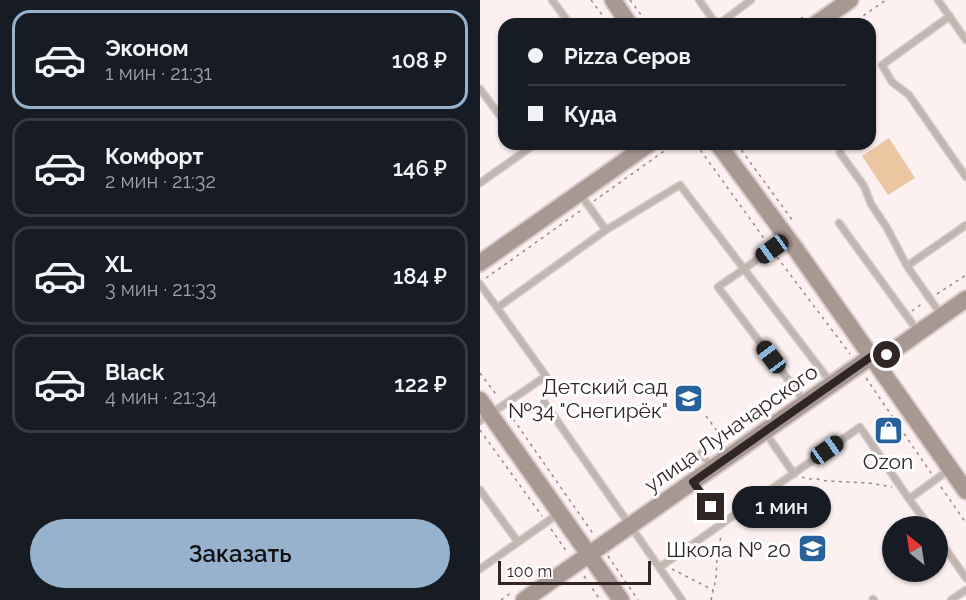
<!DOCTYPE html>
<html lang="ru">
<meta charset="utf-8">
<style>
:root{--surface:#171b24;--page:#20242c;--text:#f1f3f6;--muted:#9ea1a6;--line:#363941;--accent:#96b2cd}
body{margin:0;font-family:Raleway,sans-serif;background:var(--page);color:var(--text);height:100vh;display:flex;flex-direction:column;font-size:22px;white-space:nowrap}
*{box-sizing:border-box;margin:0}
p{font-size:20px;color:var(--muted)}
.icon{flex:none;width:33px;height:33px;fill:none;stroke:currentColor;stroke-width:2;stroke-linecap:round;stroke-linejoin:round}
.map{position:relative;flex:1;overflow:hidden}
.sheet{display:flex;flex-direction:column;background:var(--surface);width:480px}
.sheet>*{flex:none}
.hud{position:absolute;left:18px;top:18px;width:378px;height:132px;border-radius:18px;box-shadow:0 2px 4px #0004;display:grid;align-content:center;height:132px;padding:0 30px;background:var(--surface)}
.needle{width:39px;rotate:330deg}
.buttons{position:absolute;left:402px;top:516px;display:grid;gap:12px}
.buttons a{display:grid;place-items:center;width:66px;height:66px;border-radius:50%;background:var(--surface);box-shadow:0 2px 4px #0004;font-size:30px}
.scale{position:absolute;left:18px;bottom:15px;width:153px;box-sizing:border-box;padding-left:6px;border:3px solid #312626;border-top:0;font-size:16px;line-height:21px;white-space:nowrap;color:#312626;-webkit-text-stroke:4px #fff;paint-order:stroke}
.end{position:absolute;width:27px;height:27px;margin:-14px;border:8px solid #312626;background:#fff;box-shadow:0 0 0 3px #fff}
.from{border-radius:50%}
.bubble{position:absolute;height:42px;border-radius:21px;background:var(--surface);box-shadow:0 2px 4px #0004;font-size:20px;font-weight:600;line-height:42px;text-align:center}
.car{position:absolute;width:18px;height:36px;margin:-18px -9px;border-radius:8px;box-shadow:0 0 4px 2px #0007;background:linear-gradient(#222 24%,#8ab4d8 0 40%,#222 0 76%,#8ab4d8 0 86%,#222 0)}
.hud b{display:flex;align-items:center;gap:21px;height:57px;font-size:22px}
.hud b+b{border-top:2px solid var(--line)}
.hud i{width:15px;height:15px;background:var(--text)}
ul{padding:10px 0 0;list-style:none}
li{display:flex;align-items:center;gap:18px;height:99px;margin:0 12px 9px;padding:0 18px;border:3px solid var(--line);border-radius:18px}
li div{flex:1}
li b{display:block;font-size:22px}
li em{font-style:normal;font-weight:600}
li.selected{border-color:var(--accent)}
li>.icon{width:54px;height:54px;stroke-width:1.5}
.action{display:flex;gap:12px;margin-top:auto;padding:12px 30px}
.action a{flex:1;height:69px;border-radius:36px;background:var(--accent);color:#111;font-size:24px;font-weight:600;line-height:69px;text-align:center}
main{display:flex;flex:1;min-height:0}
.map>svg:first-child{display:block}
.green{fill:#ebc7a1}
.lines{fill:none;stroke-linecap:round;stroke-linejoin:round}
.lane-casing{stroke:#d8cccc;stroke-width:9}
.secondary-casing{stroke:#d8cccc;stroke-width:20}
.path{stroke:#958989;stroke-width:1.5;stroke-dasharray:3 4.5;stroke-linecap:butt}
.lane{stroke:#c2b6b1;stroke-width:6}
.secondary{stroke:#a99891;stroke-width:16}
.route{stroke:#312626;stroke-width:8}
.labels{text-anchor:middle;dominant-baseline:central;stroke-width:6;stroke-linejoin:round;paint-order:stroke}
.poi-label{font-size:21px;fill:#312626;stroke:#fff;text-anchor:end}
.street-label{font-size:21px;fill:#312626;stroke:#fff}
</style>
<main>
<section class="sheet">
<ul>
<li class="selected"><svg class="icon" aria-label="car" viewBox="0 0 24 24"><path d="M5 17H2v-5l4-1 3-4h7l3 4 3 1v5h-3M9 17h6M6 11h13"/><circle cx="7" cy="17" r="2"/><circle cx="17" cy="17" r="2"/></svg><div><b>Эконом</b><p>1 мин · 21:31</p></div><em>108 ₽</em></li>
<li><svg class="icon" aria-label="car" viewBox="0 0 24 24"><path d="M5 17H2v-5l4-1 3-4h7l3 4 3 1v5h-3M9 17h6M6 11h13"/><circle cx="7" cy="17" r="2"/><circle cx="17" cy="17" r="2"/></svg><div><b>Комфорт</b><p>2 мин · 21:32</p></div><em>146 ₽</em></li>
<li><svg class="icon" aria-label="car" viewBox="0 0 24 24"><path d="M5 17H2v-5l4-1 3-4h7l3 4 3 1v5h-3M9 17h6M6 11h13"/><circle cx="7" cy="17" r="2"/><circle cx="17" cy="17" r="2"/></svg><div><b>XL</b><p>3 мин · 21:33</p></div><em>184 ₽</em></li>
<li><svg class="icon" aria-label="car" viewBox="0 0 24 24"><path d="M5 17H2v-5l4-1 3-4h7l3 4 3 1v5h-3M9 17h6M6 11h13"/><circle cx="7" cy="17" r="2"/><circle cx="17" cy="17" r="2"/></svg><div><b>Black</b><p>4 мин · 21:34</p></div><em>122 ₽</em></li>
</ul>
<div class="action"><a>Заказать</a></div>
</section>
<div class="map">
<svg width="486" height="600" viewBox="0 0 486 600">
<rect width="100%" height="100%" fill="#fdf0f0"/>
<path class="green" d="M409,138l26,40 -27,17 -26,-39z"/>
<g class="lines">
<defs>
<path id="lane" d="M72,0l18,24
M219,0l17,24
M458,0l28,40
M470,16l-68,49 10,17 17,13 57,82
M239,24l32,-24
M0,89l24,32
M361,144l-1,9 24,33 7,18 16,24 20,38 35,50
M0,183l55,-39
M100,194l26,36 74,-45 64,84 43,-31
M359,223l78,107
M427,266l59,-41
M0,284l66,92 -66,45
M17,308l109,-78
M64,402l138,198
M325,402l-87,-115 26,-18 88,115
M285,432l29,42
M221,453l11,15
M213,482l30,41
M0,490l38,52
M429,499l20,27
M458,538l28,40
M180,567l200,-140 49,72 41,-30
M0,569l78,-55
M393,599l1,1
M471,600l15,-10"/>
<path id="secondary" d="M133,0l16,24
M336,24l34,-24
M238,144l79,107 169,240
M0,263l169,-119
M0,400l141,200
M44,600l348,-244 15,-1 79,-56"/>
</defs>
<use href="#lane" class="lane-casing"/>
<use href="#secondary" class="secondary-casing"/>
<path class="path" d="M111,0l18,24
M150,0l18,24
M315,24l8,-7
M371,24l35,-24
M216,144l70,97
M257,144l56,77
M114,201l80,-57
M297,257l73,97
M6,278l94,-67
M457,294l29,-19
M432,311l11,-8
M0,373l18,24
M386,378l65,95
M29,413l85,122
M226,416l19,26
M0,430l62,86
M322,477l5,2h10l10,2 42,2 23,4
M461,487l25,36
M71,529l16,23
M128,556l30,44
M192,569l41,21
M104,576l16,24
M21,600l11,-8
M231,600l5,-21 1,-22 4,-21"/>
<use href="#lane" class="lane"/>
<use href="#secondary" class="secondary"/>
</g>
<g class="lines">
<path class="route" d="M231,507l-18,-25 179,-126 15,-1"/>
</g>
<defs>
<symbol id="school-square" viewBox="-11 -11 22 22"><rect x="-9" y="-9" width="18" height="18" rx="4" fill="#27639a" stroke="#fff"/><path d="M0-5L7-2L0 1L-7-2ZM-4 1L0 2.5L4 1V4Q0 6-4 4Z" fill="#fff"/></symbol>
<symbol id="shop-square" viewBox="-11 -11 22 22"><rect x="-9" y="-9" width="18" height="18" rx="4" fill="#27639a" stroke="#fff"/><path d="M-5-2.5h2.3a2.7 3.5 0 0 1 5.4 0H5L5.5 6h-11ZM-1.5-2.5h3a1.5 2.3 0 0 0-3 0Z" fill="#fff"/></symbol>
</defs>
<g fill-rule="evenodd">
<use href="#school-square" x="192" y="382" width="33" height="33"/>
<use href="#shop-square" x="392" y="414" width="33" height="33"/>
<use href="#school-square" x="316" y="532" width="33" height="33"/>
</g>
<g class="labels">
<g class="poi-label">
<text x="188" y="386">Детский сад<tspan x="188" dy="24">№34 "Снегирёк"</tspan></text>
<text x="408" y="461" text-anchor="middle">Ozon</text>
<text x="311" y="549">Школа № 20</text>
</g>
<g class="street-label">
<text transform="translate(251 428) rotate(-35)">улица Луначарского</text>
</g>
</g>
</svg>
<div class="buttons">
<a><svg class="needle" viewBox="-14 -14 28 28"><path d="M0-13l5 13h-10z" fill="#e53935"/><path d="M0 13l5-13h-10z" fill="#9ea1a6"/></svg></a>
</div>
<div class="scale">100 m</div>
<i class="end from" style="left:407px;top:355px"></i>
<i class="end" style="left:231px;top:507px"></i>
<div class="bubble" style="left:252px;top:486px;width:99px">1 мин</div>
<i class="car" style="left:292px;top:249px;rotate:234deg"></i>
<i class="car" style="left:291px;top:357px;rotate:323deg"></i>
<i class="car" style="left:347px;top:450px;rotate:55deg"></i>
<div class="hud">
<b><i class="from"></i>Pizza Серов</b>
<b><i></i>Куда</b>
</div>
</div>
</main>
